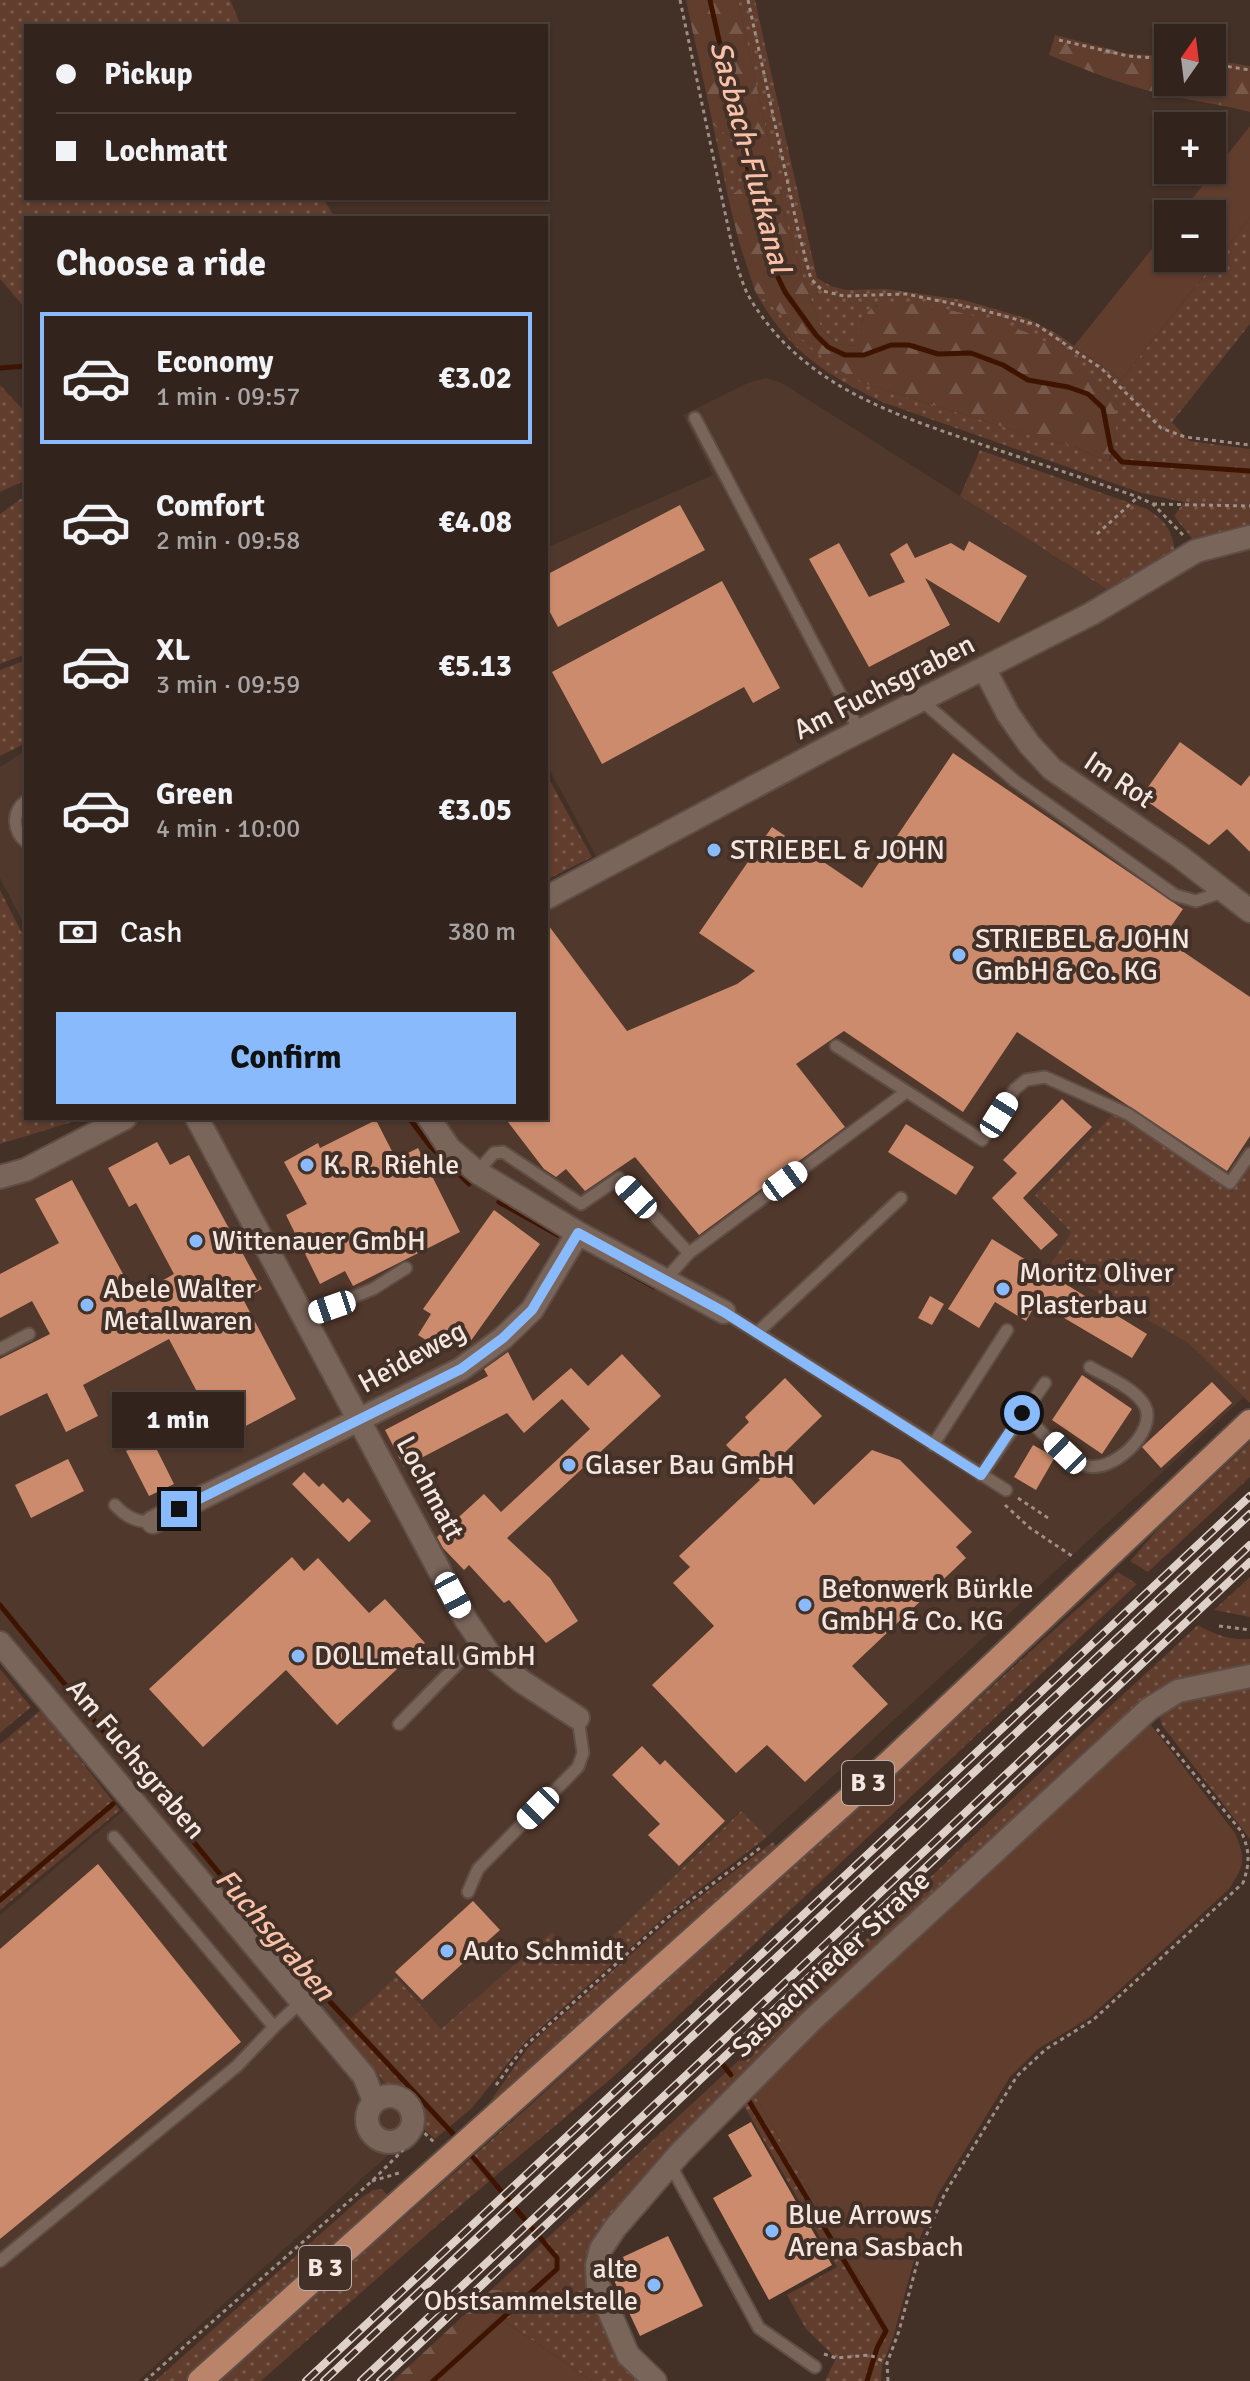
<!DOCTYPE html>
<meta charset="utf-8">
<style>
:root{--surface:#32241d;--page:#3a2c26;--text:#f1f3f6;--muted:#a8a4a4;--line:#4d413b;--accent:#89bafc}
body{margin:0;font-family:Signika,sans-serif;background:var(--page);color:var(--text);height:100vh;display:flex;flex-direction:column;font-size:30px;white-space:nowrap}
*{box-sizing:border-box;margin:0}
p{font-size:26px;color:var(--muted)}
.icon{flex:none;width:44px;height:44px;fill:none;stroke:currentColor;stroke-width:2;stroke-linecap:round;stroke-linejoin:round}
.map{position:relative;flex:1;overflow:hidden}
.details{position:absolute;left:24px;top:216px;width:524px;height:904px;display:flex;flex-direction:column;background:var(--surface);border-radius:0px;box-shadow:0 2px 6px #0004,0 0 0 2px var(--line)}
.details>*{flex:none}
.guide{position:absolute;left:24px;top:24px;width:524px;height:176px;border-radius:0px;box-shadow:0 2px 6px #0004,0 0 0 2px var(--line);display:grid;align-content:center;height:176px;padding:0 32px;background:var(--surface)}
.needle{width:52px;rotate:14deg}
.fabs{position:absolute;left:1154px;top:24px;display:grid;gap:16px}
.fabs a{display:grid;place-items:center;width:72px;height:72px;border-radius:0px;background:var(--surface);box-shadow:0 2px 6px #0004,0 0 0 2px var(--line);font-size:40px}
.end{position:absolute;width:36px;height:36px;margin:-18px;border:10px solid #89bafc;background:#111;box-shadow:0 0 0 4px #111}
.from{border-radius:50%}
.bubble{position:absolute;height:56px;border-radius:0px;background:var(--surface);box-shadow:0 2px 6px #0004,0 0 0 2px var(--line);font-size:26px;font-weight:700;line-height:56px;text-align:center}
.car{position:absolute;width:24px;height:48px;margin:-24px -12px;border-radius:10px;box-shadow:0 0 6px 2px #0007;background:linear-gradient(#fff 24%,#345 0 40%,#fff 0 76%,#345 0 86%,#fff 0)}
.guide b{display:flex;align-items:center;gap:28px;height:76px;font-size:30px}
.guide b+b{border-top:2px solid var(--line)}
.guide i{width:20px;height:20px;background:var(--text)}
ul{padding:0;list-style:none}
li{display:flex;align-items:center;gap:24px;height:132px;margin:0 16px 12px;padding:0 16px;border:4px solid transparent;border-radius:0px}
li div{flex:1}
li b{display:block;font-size:30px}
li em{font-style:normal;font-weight:700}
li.selected{border-color:var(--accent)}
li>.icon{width:72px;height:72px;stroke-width:1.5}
h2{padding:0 32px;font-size:36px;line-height:96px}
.pay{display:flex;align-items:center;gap:20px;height:88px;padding:0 32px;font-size:30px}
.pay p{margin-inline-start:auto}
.button{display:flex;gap:16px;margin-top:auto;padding:16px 32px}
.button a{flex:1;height:92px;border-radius:0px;background:var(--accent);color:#111;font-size:32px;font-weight:700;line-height:92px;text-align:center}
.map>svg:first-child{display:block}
.built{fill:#51382c}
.grass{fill:url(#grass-dots)}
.forest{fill:url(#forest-firs)}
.garden{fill:#603d2d}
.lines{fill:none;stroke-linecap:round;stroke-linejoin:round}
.stream{stroke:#3e1400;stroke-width:5}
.building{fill:#cc8b6c}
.lane-casing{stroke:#5e4e46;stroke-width:15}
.street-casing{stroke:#5e4e46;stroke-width:26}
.primary-casing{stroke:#5e4e46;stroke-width:28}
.path{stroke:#9e8e86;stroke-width:3;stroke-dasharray:4 4;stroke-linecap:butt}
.lane{stroke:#7a655b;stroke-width:11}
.street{stroke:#7a655b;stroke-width:22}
.primary{stroke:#ba846a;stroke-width:24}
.rail-casing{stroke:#ded1ca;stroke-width:8}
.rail{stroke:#433027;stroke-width:5;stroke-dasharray:15;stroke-linecap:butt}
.route{stroke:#89bafc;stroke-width:10}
.poi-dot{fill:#89bafc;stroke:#433027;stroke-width:3}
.labels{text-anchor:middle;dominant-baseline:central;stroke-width:8;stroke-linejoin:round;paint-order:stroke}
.shield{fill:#433027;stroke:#bfb0a9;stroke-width:2}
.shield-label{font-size:26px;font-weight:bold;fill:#f4e7e1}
.street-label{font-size:28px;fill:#f4e7e1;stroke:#433027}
.poi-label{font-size:28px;fill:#f4e7e1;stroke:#433027;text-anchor:start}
.water-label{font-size:30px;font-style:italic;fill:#f9c2a8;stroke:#433027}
</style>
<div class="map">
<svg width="1250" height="2381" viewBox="0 0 1250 2381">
<defs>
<pattern id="grass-dots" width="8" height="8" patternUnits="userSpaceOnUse" patternTransform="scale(2)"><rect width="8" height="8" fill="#603d2d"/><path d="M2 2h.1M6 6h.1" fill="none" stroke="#77594b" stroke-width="1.8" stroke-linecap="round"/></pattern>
<pattern id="forest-firs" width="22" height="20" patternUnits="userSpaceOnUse" patternTransform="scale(2)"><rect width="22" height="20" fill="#603d2d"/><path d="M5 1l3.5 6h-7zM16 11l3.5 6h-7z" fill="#77594b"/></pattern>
</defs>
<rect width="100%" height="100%" fill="#433027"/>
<path class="built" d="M766,378l16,5 326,207 67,-36 52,2 23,-6v614l-18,28 -117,-80 -44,120 -20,34 136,76 57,55 -477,440 -27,-26 -302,299 -300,271h-138v-466l124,-105 -124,-151v-492l18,-6 85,-43h443v-234l51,-26 -51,-95v-215l167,-73 -30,-60 65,-32z
M26,750v178l-26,-50v-111z"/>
<path class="grass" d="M0,0h230l11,26h-215v172h297l12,20h-309v91l-26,-30z
M738,0h17l62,278 14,8 15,4 40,-1 78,11 65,19 30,16 62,45 129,-162v106l-78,98 17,19 61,8v80l-55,13 -21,-26 10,-14 -43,-9 -259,-91c-59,-29 -95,-52 -127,-111l33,29 18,23 60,41 186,58c25,0 35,15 58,19 8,-24 8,-49 -4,-71l-230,-85 -14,15 -5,26 -19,-2 -16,-14 -20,-56 -15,-48z
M713,125l35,24c5,27 4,33 -20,48z
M0,385l26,28v67l-26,12z
M980,450l167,59c19,12 26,22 28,45l-67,36 -148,-94z
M26,495v159l-26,10v-150z
M26,660v83l-26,13v-86z
M546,774l46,83 -46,23z
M0,890l26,51v177h59l-85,26z
M1115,1112l117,80 18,-28v239l-63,-61 -137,-76 21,-34 -36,-37z
M1250,1442v35l-102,95 -18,-11 29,-33z
M1118,1572l19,12 -524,493 -165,139 -187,165h-42l287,-254z
M1250,1577v40l-36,-7z
M1198,1625c17,10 32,15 52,14v32l-93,20 -58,49 -370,348 -43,42 -83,99 -11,17 50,135h-50l-94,-64 8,-19 -15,-8 259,-240 325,-311z
M0,1669l31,38 -31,26z
M1250,1688v151l-89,-115 -1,-8c15,-18 67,-23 90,-28z
M41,1710l79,100 -120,100v-166z
M741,1811l26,26 -98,76 -144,129 -53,66 -37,31 -15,-13 -79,-98 55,-51 45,52 111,-97 32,32z
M773,1842l4,6 -288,260 -2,-2 40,-57 20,-20 124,-110z
M750,2087l143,251 -11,28 -1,15h-56l11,-23 -30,-29 -19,-34 50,-28 -97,-168z
M382,2189l6,7 -203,185h-30l207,-184 11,-7z"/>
<path class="forest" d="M686,0h52l49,226 15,48 20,56 16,14 18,2c2,-15 6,-35 22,-41 26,-11 129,18 155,30 24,12 69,41 79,66 8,18 3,43 -3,60 -21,-5 -34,-19 -57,-19l-186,-58 -29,-15 -31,-26 -18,-23 -33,-29 -16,-49 -11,-45c24,-15 25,-21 20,-48l-35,-24z
M1055,35l74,19 39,2v26h44v-22l38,6v46c-29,-8 -58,-11 -87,-18 -39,-8 -77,-24 -114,-39z
M491,2290h7l8,8 -8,19 -66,64h-39z"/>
<path class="garden" d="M1250,126v92l-129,162 -47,-34 94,-117v29h44v-44h-32z
M1144,1716l91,117c11,26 10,32 -6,56l-139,128 -52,32 -28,28 -72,117 -18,44 -27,100 -143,-251z
M498,2317l94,64h-160z"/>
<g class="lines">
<path class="stream" d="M710,0l52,232 11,35 12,25 31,43 12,12 17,8h19l27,-10h18l29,9 33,-1 32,12 25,15 40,7 20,7 15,14 8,42 11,12 128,9
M0,368l26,-2
M409,1118l21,28 39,38
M499,1202l59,33
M620,1268l34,19
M0,1605l255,312 77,87 125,134
M0,1900l113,-96
M723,2065l8,10
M746,2096l140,235 -9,17 -10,33
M433,2381l124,-112v-11l-91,-109"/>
</g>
<path class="building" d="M680,505l25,45 -147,77 -12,-22v-30z
M969,541l58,35 -28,47 -74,-45 25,47 -81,42 -60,-108 30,-16 30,54 36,-15 -15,-28 17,-11 8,15 36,-15 13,8z
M722,581l58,107 -27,15 -9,-16 -142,77 -50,-92z
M1180,742l61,44 9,-11v77l-23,-23 -18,16 -68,-48z
M953,753l230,156 -20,29 87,59v139l-23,35 -210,-139 -54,80 -119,-81 -48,33 49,63 -146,108 -64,-78 -50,34 -19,-22 -10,8 -12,-8 -39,-51h41v-196l81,109 110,-47 18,-13 -56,-38 73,-106 90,61z
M1062,1099l30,28 -69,71 35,37 -17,15 -49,-52 25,-25 -14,-13z
M376,1120l20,39 22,-11 42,84 -107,54 -8,-15 -25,13 -34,-69 21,-11 -23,-42 34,-19 2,5z
M906,1124l68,43 -18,28 -68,-43z
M157,1142l13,23 19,-10 73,134 -19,10 53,100 -74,40 -53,-100 -86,46 15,31 -32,16 -19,-39 -47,23v-57l50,-25 -18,-33 -32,17v-44l59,-31 -24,-44 37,-19 63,116 39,-22 -38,-71 -7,4 -21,-39z
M494,1210l46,34 -70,98 -15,-10 -12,19 -25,-16 13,-21 -8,-5z
M992,1239l155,95 -15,24 -95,-56 -11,19 -31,-19 -16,26 -31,-19z
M930,1296l14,8 -12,21 -14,-7z
M508,1352l25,49 38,-33 17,18 34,-32 39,42 -154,142 43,40 28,43 -32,22 -37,-43 -5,3 -35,-38 -5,5 -21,-22 -6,-11 47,-43 17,18 89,-83 -28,-30 -38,34 -17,-20 -103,54 -19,-37 103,-54 -4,-7z
M1082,1375l50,34 -30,45 -50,-34z
M785,1378l37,38 -46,45 38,44 58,-55 28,10 72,72 -16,15 10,11 -114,108 36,38 -83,78 -38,-37 -31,28 -84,-88 62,-59 -41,-43 17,-16 -11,-11 81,-76 -34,-35 23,-23 -4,-5z
M1212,1382l20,21 -71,65 -19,-21z
M151,1438l23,46 -25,12 -23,-45z
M1033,1445l22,12 -19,33 -22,-13z
M68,1459l16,32 -53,27 -16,-33z
M304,1472l15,15 4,-4 20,20 5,-5 23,23 -22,21 -57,-58z
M292,1557l12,14 14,-13 51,55 16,-14 40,44 -88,82 -51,-55 -83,77 -54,-58z
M642,1746l18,19 5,-5 60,61 -46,45 -31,-31 12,-11 -48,-49z
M98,1864l143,178 -241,197v-290z
M473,1901l27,29 -78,70 -27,-28z
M751,2122l81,143 -63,35 -56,-102 39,-22 -24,-41z
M668,2236l35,70 -63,30 -29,-62 1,-12z"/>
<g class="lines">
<defs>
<path id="lane" d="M695,418l165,314
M922,701l93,80 160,114 21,6 29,-10
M26,801c-15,11 -13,30 0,41
M836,1046l146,94 33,-51 11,-9 19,-3 83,37 102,69 20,-29
M477,1172l17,-19 9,-1 78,52 38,-26 70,75
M665,1280l24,-27 217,-161
M724,1312l282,178
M304,1317l69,-28 33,-21
M757,1333l144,-135
M0,1349l29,-15
M1022,1413c19,17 38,42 62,52 27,11 74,-34 61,-59 -10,-18 -38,-29 -55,-39
M933,1445l74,-115
M981,1475l64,-92
M115,1505c11,12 21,17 38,17
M399,1724l81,-83
M114,1837l160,190 27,-25
M468,1892l10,-23 100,-102 5,-14 -5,-35
M670,2164l89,164 56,39
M0,2261l237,-195 37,-39"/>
<path id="street" d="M985,670l23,44 21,30 23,25 127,87 71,55
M546,898l294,-157 251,-127 105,-63 54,-14
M197,1118l269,502 24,35 31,26 57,37
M429,1118l20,30 28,24 101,61 146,79
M0,1177l25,-7 100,-52
M153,1522l308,-153 42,-31 29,-28 46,-77
M0,1643l364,433 10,25
M367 2119a23 23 0 1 1 46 0a23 23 0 1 1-46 0Z
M655,2381l-27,-26 -30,-70 -1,-20 4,-16 14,-21 66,-76 130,-131 338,-312 29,-18 72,-15"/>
<path id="primary" d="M200,2381l688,-617 362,-342"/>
</defs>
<use href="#lane" class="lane-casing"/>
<use href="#street" class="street-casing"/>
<use href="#primary" class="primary-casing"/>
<path class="path" d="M680,0l54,255c4,13 8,28 14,40 52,90 142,118 235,150 51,17 103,34 155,52l15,7 31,32
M748,0l50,230 13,49 12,12 21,5 62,-2 73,15 58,16 65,44 59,59 24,9 65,8
M1059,40l69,16 40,3
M1212,64l38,6
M1153,504l97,2
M1097,534l41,-37
M1018,1498l33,22
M1005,1505l25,23 45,30
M1219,1626l31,4
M496,2085l28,-38 61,-55 82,-74 93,-70
M413,2122l23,22
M372,2181l27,-8
M824,2354l12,4 34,-3 17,8
M145,2381l227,-200 30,-30 3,-15
M888,2381l-1,-18 12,-32 23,-86 23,-52 72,-117 29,-27 47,-29 150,-137c7,-20 7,-32 -2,-52l-84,-102"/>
<use href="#lane" class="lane"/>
<use href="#street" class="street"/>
<use href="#primary" class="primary"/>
<defs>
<path id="rail" d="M306,2381l944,-885
M324,2381l926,-867
M361,2381l889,-836
M380,2381l870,-819"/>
</defs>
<use href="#rail" class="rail-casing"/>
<use href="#rail" class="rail"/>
</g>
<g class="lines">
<path class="route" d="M179,1509l282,-140 42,-31 29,-28 46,-77 146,79 257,163 41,-62"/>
</g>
<g class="poi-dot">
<circle cx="714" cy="850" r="8"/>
<circle cx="959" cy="955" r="8"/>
<circle cx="307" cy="1165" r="8"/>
<circle cx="196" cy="1241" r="8"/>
<circle cx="1003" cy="1289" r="8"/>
<circle cx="87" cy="1305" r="8"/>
<circle cx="569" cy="1465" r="8"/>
<circle cx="805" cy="1605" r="8"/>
<circle cx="298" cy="1656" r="8"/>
<circle cx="447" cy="1951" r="8"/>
<circle cx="772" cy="2231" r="8"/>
<circle cx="654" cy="2285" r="8"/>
</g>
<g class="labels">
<g class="shield">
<rect x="842" y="1761" width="52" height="44" rx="6"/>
<rect x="299" y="2246" width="52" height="44" rx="6"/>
</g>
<g class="shield-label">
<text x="868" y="1783">B 3</text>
<text x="325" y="2268">B 3</text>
</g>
<g class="street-label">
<text transform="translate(884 687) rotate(-27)">Am Fuchsgraben</text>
<text transform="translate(1119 780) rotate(34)">Im Rot</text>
<text transform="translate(412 1357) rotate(-29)">Heideweg</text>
<text transform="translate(430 1488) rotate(62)">Lochmatt</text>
<text transform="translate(136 1759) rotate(50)">Am Fuchsgraben</text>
<text transform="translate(831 1964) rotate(-43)">Sasbachrieder Straße</text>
</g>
<g class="poi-label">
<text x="730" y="850">STRIEBEL &amp; JOHN</text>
<text x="975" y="939">STRIEBEL &amp; JOHN<tspan x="975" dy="32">GmbH &amp; Co. KG</tspan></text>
<text x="323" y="1165">K. R. Riehle</text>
<text x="212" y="1241">Wittenauer GmbH</text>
<text x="1019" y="1273">Moritz Oliver<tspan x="1019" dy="32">Plasterbau</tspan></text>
<text x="103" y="1289">Abele Walter<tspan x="103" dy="32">Metallwaren</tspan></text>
<text x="585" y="1465">Glaser Bau GmbH</text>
<text x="821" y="1589">Betonwerk Bürkle<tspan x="821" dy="32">GmbH &amp; Co. KG</tspan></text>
<text x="314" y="1656">DOLLmetall GmbH</text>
<text x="463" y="1951">Auto Schmidt</text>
<text x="788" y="2215">Blue Arrows<tspan x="788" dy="32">Arena Sasbach</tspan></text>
<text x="638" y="2269" text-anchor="end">alte<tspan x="638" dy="32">Obstsammelstelle</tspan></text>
</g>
<g class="water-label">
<text transform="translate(750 157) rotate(75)">Sasbach-Flutkanal</text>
<text transform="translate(275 1935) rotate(49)">Fuchsgraben</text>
</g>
</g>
</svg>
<div class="fabs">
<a><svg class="needle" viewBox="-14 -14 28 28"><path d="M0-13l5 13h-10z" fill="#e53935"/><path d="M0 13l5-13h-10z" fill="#a8a4a4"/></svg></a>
<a>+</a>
<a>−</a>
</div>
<i class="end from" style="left:1022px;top:1413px"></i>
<i class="end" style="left:179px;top:1509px"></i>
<div class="bubble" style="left:112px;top:1392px;width:132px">1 min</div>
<i class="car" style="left:999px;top:1115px;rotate:32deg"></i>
<i class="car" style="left:785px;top:1181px;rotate:54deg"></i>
<i class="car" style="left:636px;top:1197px;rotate:317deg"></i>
<i class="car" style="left:332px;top:1307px;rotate:251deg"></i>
<i class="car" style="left:1065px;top:1453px;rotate:314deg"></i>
<i class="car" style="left:453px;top:1595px;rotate:152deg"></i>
<i class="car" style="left:538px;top:1808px;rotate:225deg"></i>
<div class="guide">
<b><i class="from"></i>Pickup</b>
<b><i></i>Lochmatt</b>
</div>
<section class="details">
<h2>Choose a ride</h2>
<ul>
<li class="selected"><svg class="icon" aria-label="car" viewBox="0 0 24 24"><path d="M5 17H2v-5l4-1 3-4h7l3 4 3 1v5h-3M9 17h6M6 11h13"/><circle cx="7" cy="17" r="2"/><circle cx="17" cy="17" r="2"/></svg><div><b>Economy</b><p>1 min · 09:57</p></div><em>€3.02</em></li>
<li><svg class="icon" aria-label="car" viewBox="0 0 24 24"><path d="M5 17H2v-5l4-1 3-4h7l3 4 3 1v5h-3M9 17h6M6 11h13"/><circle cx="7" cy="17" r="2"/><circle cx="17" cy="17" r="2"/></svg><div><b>Comfort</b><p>2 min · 09:58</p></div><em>€4.08</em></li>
<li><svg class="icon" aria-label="car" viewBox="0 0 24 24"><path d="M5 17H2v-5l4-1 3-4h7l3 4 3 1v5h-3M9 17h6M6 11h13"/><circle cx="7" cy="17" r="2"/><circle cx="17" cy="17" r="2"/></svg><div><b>XL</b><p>3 min · 09:59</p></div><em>€5.13</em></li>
<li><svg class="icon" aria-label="car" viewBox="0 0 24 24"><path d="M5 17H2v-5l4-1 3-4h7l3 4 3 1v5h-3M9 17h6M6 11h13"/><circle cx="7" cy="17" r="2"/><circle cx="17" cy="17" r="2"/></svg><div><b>Green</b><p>4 min · 10:00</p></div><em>€3.05</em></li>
</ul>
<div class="pay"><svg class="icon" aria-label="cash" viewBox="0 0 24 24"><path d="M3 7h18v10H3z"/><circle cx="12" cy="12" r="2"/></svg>Cash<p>380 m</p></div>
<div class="button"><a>Confirm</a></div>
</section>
</div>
